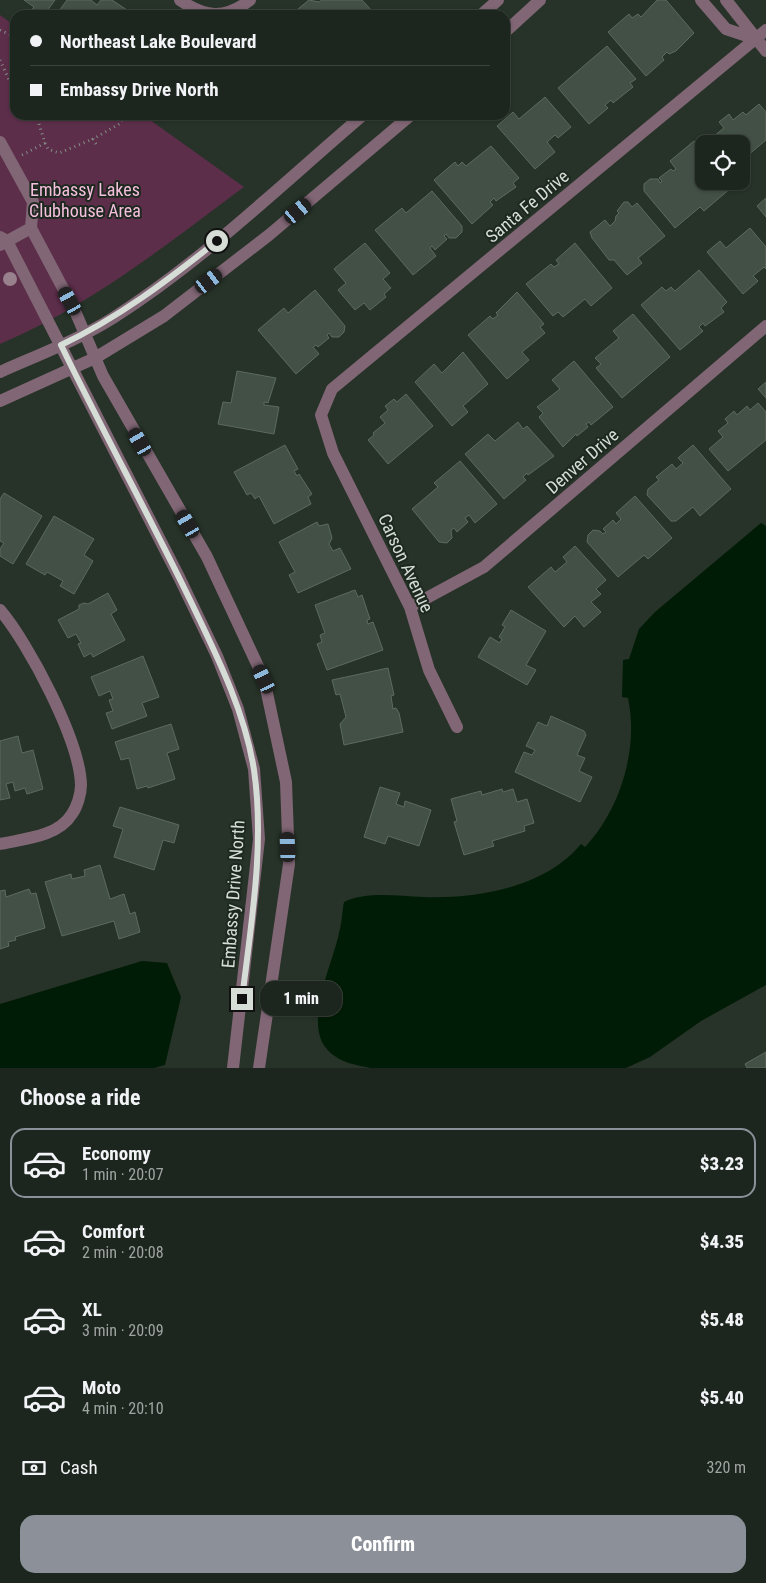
<!DOCTYPE html>
<meta charset="utf-8">
<style>
:root{--surface:#1d261e;--page:#2a322b;--text:#f1f3f6;--muted:#a0a5a4;--line:#3b433c;--accent:#8c9099}
body{margin:0;font-family:"Roboto Condensed",sans-serif;background:var(--page);color:var(--text);height:100vh;display:flex;flex-direction:column;font-size:19px;white-space:nowrap}
*{box-sizing:border-box;margin:0}
p{font-size:16px;color:var(--muted)}
.icon{flex:none;width:28px;height:28px;fill:none;stroke:currentColor;stroke-width:2;stroke-linecap:round;stroke-linejoin:round}
.map{position:relative;height:1068px;overflow:hidden}
.side{display:flex;flex-direction:column;background:var(--surface);flex:1}
.side>*{flex:none}
.banner{position:absolute;left:10px;top:10px;width:500px;height:110px;border-radius:15px;box-shadow:0 1px 4px #0004,0 0 0 1px var(--line);display:grid;align-content:center;height:110px;padding:0 20px;background:var(--surface)}
.buttons{position:absolute;left:695px;top:135px;display:grid;gap:10px}
.buttons a{display:grid;place-items:center;width:55px;height:55px;border-radius:10px;background:var(--surface);box-shadow:0 1px 4px #0004,0 0 0 1px var(--line);font-size:25px}
.end{position:absolute;width:22px;height:22px;margin:-11px;border:6px solid #d6ddd7;background:#111;box-shadow:0 0 0 2px #111}
.from{border-radius:50%}
.bubble{position:absolute;height:35px;border-radius:15px;background:var(--surface);box-shadow:0 1px 4px #0004,0 0 0 1px var(--line);font-size:16px;font-weight:800;line-height:35px;text-align:center}
.car{position:absolute;width:15px;height:30px;margin:-15px -8px;border-radius:6px;box-shadow:0 0 4px 1px #0007;background:linear-gradient(#222 24%,#8ab4d8 0 40%,#222 0 76%,#8ab4d8 0 86%,#222 0)}
.banner b{display:flex;align-items:center;gap:18px;height:48px;font-size:19px}
.banner b+b{border-top:1px solid var(--line)}
.banner i{width:12px;height:12px;background:var(--text)}
ul{padding:0;list-style:none}
li{display:flex;align-items:center;gap:15px;height:70px;margin:0 10px 8px;padding:0 10px;border:2px solid transparent;border-radius:15px}
li div{flex:1}
li b{display:block;font-size:19px}
li em{font-style:normal;font-weight:800}
li.on{border-color:var(--accent)}
li>.icon{width:45px;height:45px;stroke-width:1.5}
h2{padding:0 20px;font-size:22px;line-height:60px}
.pay{display:flex;align-items:center;gap:12px;height:55px;padding:0 20px;font-size:19px}
.pay p{margin-inline-start:auto}
.primary-button{display:flex;gap:10px;margin-top:auto;padding:10px 20px}
.primary-button a{flex:1;height:58px;border-radius:15px;background:var(--accent);color:#fff;font-size:20px;font-weight:800;line-height:58px;text-align:center}
.map>svg:first-child{display:block}
.green{fill:#5c2e4a}
.water{fill:#001c06}
.building{fill:#435045;stroke:#5d6a5e}
.lines{fill:none;stroke-linecap:round;stroke-linejoin:round}
.path{stroke:#858e86;stroke-width:3;stroke-dasharray:1 4;stroke-linecap:butt}
.minor{stroke:#816675;stroke-width:12}
.tree{fill:#98808c}
.route{stroke:#d6ddd7;stroke-width:6}
.labels{text-anchor:middle;dominant-baseline:central;stroke-width:4;stroke-linejoin:round;paint-order:stroke}
.park-label{font-size:18px;fill:#f5bfde;stroke:#1d291f}
.street-label{font-size:18px;fill:#d6ddd7;stroke:#1d291f}
</style>
<div class="map">
<svg width="766" height="1068" viewBox="0 0 766 1068">
<rect width="100%" height="100%" fill="#273328"/>
<path class="green" d="M0,15l15,11v89h128l101,72c-78,58 -154,119 -244,157z"/>
<path class="water" d="M761,523l5,3v459l-65,36 -51,36 -24,11h-255c-16,-3 -34,-6 -45,-20 -22,-27 7,-85 13,-115 3,-10 3,-21 5,-31 23,-11 53,-6 79,-5 53,2 122,-9 158,-53l4,3c35,-37 54,-98 43,-149l-6,-1 1,-37 6,-1 10,-30 16,-17z
M142,961l25,2 14,34 -16,68 -11,3h-154v-64z"/>
<path class="building" d="M24,0h31l-11,15 -15,-2 5,-6z
M67,0h24l6,5 4,-5h11l15,10 -3,5h-68z
M309,0l10,2 3,-2h40l10,11 -5,4h-63l-6,-6z
M657,0h9l28,33 -18,18 -7,3 -2,-2 -5,5 2,3 -18,16 -38,-44 21,-18 3,4 6,-4 3,3z
M607,46l29,33 -6,4 3,4 -20,16 -2,-3 -6,5 3,3 -19,16 -31,-36z
M545,97l26,30 -13,11 -3,-3 -8,7 8,10 -20,17 -38,-43 16,-14 6,7z
M759,104l7,8v28l-25,21v-17h-24l3,-2 -6,-6 10,-8 -5,-6 10,-8 4,6 10,-8 3,3z
M694,141l10,13v27h23l5,6 -28,24 -4,-4 -25,21 -31,-37v-7l6,-5h8l2,4 2,-2 -3,-3 12,-9 2,2 3,-2 -6,-8z
M491,146l28,32 -6,5 3,4 -20,14 -2,-3 -4,4 3,3 -21,19 -38,-44 21,-18 3,4 4,-4 4,4z
M432,191l30,35v6l-6,6h-7l-3,-4 -2,2 3,3 -12,11 -3,-4 -2,2 6,8 -23,19 -38,-45 27,-22 4,5z
M766,198v19l-9,-11z
M624,202h4l4,5 5,-4 28,33 -27,22 4,5 -15,12 -13,-15h-5l-17,-22 -2,-6 15,-12 5,6 5,-5 1,-5 3,-3 -2,-2z
M750,228l16,19v22l-2,-2 -11,9 5,5 -15,13 -36,-42 13,-11 6,7z
M365,243l25,30 -7,6 8,9 -7,6 2,3 -16,13 -6,-7 -9,7 -17,-20 8,-7 -12,-14z
M575,243l37,45 -21,18 -6,-7 -22,18 -5,-5 -5,4 -27,-32 25,-20 3,3 5,-3 -3,-4z
M699,270l28,32 -6,6 3,4 -19,14 -2,-3 -4,4 4,4 -23,19 -39,-45 21,-18 4,4 5,-4 4,4z
M315,290l30,36 -1,6 -5,5h-7l-3,-4 -2,2 2,3 -11,9 -2,-2 -3,2 6,7 -23,20 -38,-44 26,-22 4,5z
M517,292l27,32 -4,3 5,6 -23,19 7,8 -22,19 -39,-44 22,-19 3,3 5,-4 -2,-2z
M633,314l37,43 -48,41 -26,-30 5,-4 -6,-6 24,-20 -6,-7z
M463,352l25,32 -25,22 5,6 -16,14 -37,-44 19,-18 8,9z
M574,361l39,46 -22,18 -2,-3 -3,2 2,3 -11,9 -1,-2 -13,13 -24,-30 4,-4 -6,-6 23,-18 -8,-9z
M237,371l39,7 -8,25 -4,-1v3l15,2 -5,27 -56,-10 5,-22 8,1z
M766,382v16l-8,-9z
M406,394l27,32 -45,38 -20,-24 6,-5 -1,-2 12,-10 -5,-6 8,-7 -3,-4 9,-7 3,3z
M758,403l8,9v28l-38,31 -19,-22 14,-12 -5,-6 10,-8 -3,-4 9,-8 3,4 10,-9 3,4z
M518,422l5,7 4,-3 27,30 -26,19 -1,-2 -4,4 3,3 -22,19 -39,-45 23,-20 7,7z
M285,445l13,24 -4,2 3,5 2,-2 13,20 -4,3 3,7 -37,20 -15,-28 -4,3 -4,-6 -4,2 -13,-23z
M693,445l38,44 -31,27 -7,-9 -17,14h-5l-24,-26 1,-6 11,-9 -3,-3 16,-13 4,5 7,-6 -5,-5z
M460,461l37,43 -22,19 -6,-8 -4,3 3,4 -11,10 -3,-4 -3,2 1,8 -5,5 -8,-1 -27,-33 26,-22 -4,-4z
M4,493l38,23 -29,48 -13,-8v-7l4,-6 -4,-2v-42z
M635,496l37,42 -24,21 -4,-4 -26,22 -31,-35 1,-7 5,-5 7,1 3,3 3,-2 -3,-3 10,-9 3,4 5,-5 -5,-6z
M54,516l40,23 -10,16 9,6 -19,33 -14,-8 3,-5 -16,-9 -2,3 -19,-11z
M317,522l2,4 9,-2 4,14 -3,6 4,7 7,-3 11,21 -53,24 -9,-18 6,-3 -16,-30z
M575,546l31,34 -10,9 5,5 -10,8 10,10 -17,15 -9,-11 -11,11 -36,-40 23,-20 4,5 12,-10 -4,-5z
M355,590l3,7 4,-2 8,24 -3,1 1,4 5,-2 10,28 -56,20 -10,-26 5,-2 -2,-7 5,-2 -10,-28z
M108,593l9,17 -6,4 14,26 -32,17 -2,-4 -7,4 -6,-13 3,-1 -5,-9 -8,4 -10,-18 21,-11v-4l5,-2 4,1z
M511,610l35,21 -20,34 10,5 -9,15 -49,-28 12,-20 10,6 2,-4 -3,-2 6,-10 -3,-2z
M143,656l16,41 -17,6 5,13 -35,13 -6,-16 7,-2 -4,-11 4,-1 -3,-8 -11,5 -8,-19z
M388,668l6,27 -3,1 2,13 3,-1 3,5 4,19 -59,13 -4,-21 6,-7 -6,-23 -4,1 -4,-15z
M551,716l33,15 2,4 -9,20 8,3 -6,13 13,6 -12,25 -65,-30 9,-20 8,3 3,-5 -9,-4 12,-24 9,4z
M171,724l8,25 -12,4 8,26 -27,9 -1,-2 -10,3 -8,-31 -8,2 -6,-18z
M18,736l4,17 11,-3 10,39 -16,5 -2,-6 -10,3 -2,-9 -7,2 4,14 -10,2v-59z
M380,787l20,6 -4,11 8,3 1,-6 26,9 -12,36 -31,-10 -3,8 -21,-7z
M502,789l1,3 10,-3 4,13 10,-3 7,24 -10,3 1,5 -33,10 2,5 -30,9 -10,-33 3,-1 -6,-22 30,-8 1,4z
M120,807l59,18 -5,18 -11,-3 -9,30 -40,-13 9,-28 -10,-3z
M100,865l10,34 14,-5 6,20 5,-2 5,20 -21,7 -5,-18 -52,15 -17,-54 26,-8 1,5 13,-3 -1,-6z
M29,889l2,5 5,-1 9,35 -30,9 1,3 -8,2 1,4 -9,3v-58l5,-1 1,7z
M766,1052v16h-19l-2,-4z"/>
<g class="lines">
<path class="path" d="M0,30l15,7
M0,60l15,33
M45,143l3,6 11,4 34,-14
M96,144l-3,-5 28,-16 2,-8
M22,155l23,-12 -7,-22 -6,-6"/>
<path class="minor" d="M180,0c24,17 45,20 70,0
M701,0l25,29 30,10
M726,0l40,51
M481,15l17,-15
M505,32l35,-32
M0,142l33,60 -2,26 44,83 28,65 104,181 57,122 22,103 3,82 -30,204
M0,237l7,4 172,336 38,79 21,53 16,60 5,70 -26,229
M0,245l31,-17
M0,372c38,-17 78,-32 113,-54 91,-58 169,-134 250,-203
M0,401l95,-43 69,-42 105,-81 142,-120
M410,607l74,-40 282,-241
M0,610c29,34 80,131 81,175 0,9 -4,22 -9,29 -14,23 -49,25 -72,30
M457,727l-28,-57 -19,-63 -77,-154 -12,-38 11,-26 434,-359"/>
</g>
<circle class="tree" cx="10" cy="279" r="7"/>
<g class="lines">
<path class="route" d="M217,241c-50,40 -99,77 -156,104 42,87 89,172 131,259 25,52 53,108 62,166 11,75 -3,154 -12,229"/>
</g>
<g class="labels">
<g class="park-label">
<text x="85" y="189">Embassy Lakes<tspan x="85" dy="21">Clubhouse Area</tspan></text>
</g>
<g class="street-label">
<text transform="translate(527 206) rotate(-40)">Santa Fe Drive</text>
<text transform="translate(582 461) rotate(-41)">Denver Drive</text>
<text transform="translate(406 563) rotate(65)">Carson Avenue</text>
<text transform="translate(233 894) rotate(-86)">Embassy Drive North</text>
</g>
</g>
</svg>
<div class="buttons">
<a><svg class="icon" aria-label="locate" viewBox="0 0 24 24"><circle cx="12" cy="12" r="6"/><path d="M12 2v4M12 18v4M2 12h4M18 12h4"/></svg></a>
</div>
<i class="end from" style="left:217px;top:241px"></i>
<i class="end" style="left:242px;top:999px"></i>
<div class="bubble" style="left:260px;top:981px;width:82px">1 min</div>
<i class="car" style="left:298px;top:211px;rotate:50deg"></i>
<i class="car" style="left:209px;top:281px;rotate:53deg"></i>
<i class="car" style="left:70px;top:301px;rotate:331deg"></i>
<i class="car" style="left:140px;top:442px;rotate:330deg"></i>
<i class="car" style="left:188px;top:524px;rotate:330deg"></i>
<i class="car" style="left:264px;top:679px;rotate:335deg"></i>
<i class="car" style="left:288px;top:847px;rotate:358deg"></i>
<div class="banner">
<b><i class="from"></i>Northeast Lake Boulevard</b>
<b><i></i>Embassy Drive North</b>
</div>
</div>
<section class="side">
<h2>Choose a ride</h2>
<ul>
<li class="on"><svg class="icon" aria-label="car" viewBox="0 0 24 24"><path d="M5 17H2v-5l4-1 3-4h7l3 4 3 1v5h-3M9 17h6M6 11h13"/><circle cx="7" cy="17" r="2"/><circle cx="17" cy="17" r="2"/></svg><div><b>Economy</b><p>1 min · 20:07</p></div><em>$3.23</em></li>
<li><svg class="icon" aria-label="car" viewBox="0 0 24 24"><path d="M5 17H2v-5l4-1 3-4h7l3 4 3 1v5h-3M9 17h6M6 11h13"/><circle cx="7" cy="17" r="2"/><circle cx="17" cy="17" r="2"/></svg><div><b>Comfort</b><p>2 min · 20:08</p></div><em>$4.35</em></li>
<li><svg class="icon" aria-label="car" viewBox="0 0 24 24"><path d="M5 17H2v-5l4-1 3-4h7l3 4 3 1v5h-3M9 17h6M6 11h13"/><circle cx="7" cy="17" r="2"/><circle cx="17" cy="17" r="2"/></svg><div><b>XL</b><p>3 min · 20:09</p></div><em>$5.48</em></li>
<li><svg class="icon" aria-label="car" viewBox="0 0 24 24"><path d="M5 17H2v-5l4-1 3-4h7l3 4 3 1v5h-3M9 17h6M6 11h13"/><circle cx="7" cy="17" r="2"/><circle cx="17" cy="17" r="2"/></svg><div><b>Moto</b><p>4 min · 20:10</p></div><em>$5.40</em></li>
</ul>
<div class="pay"><svg class="icon" aria-label="cash" viewBox="0 0 24 24"><path d="M3 7h18v10H3z"/><circle cx="12" cy="12" r="2"/></svg>Cash<p>320 m</p></div>
<div class="primary-button"><a>Confirm</a></div>
</section>
